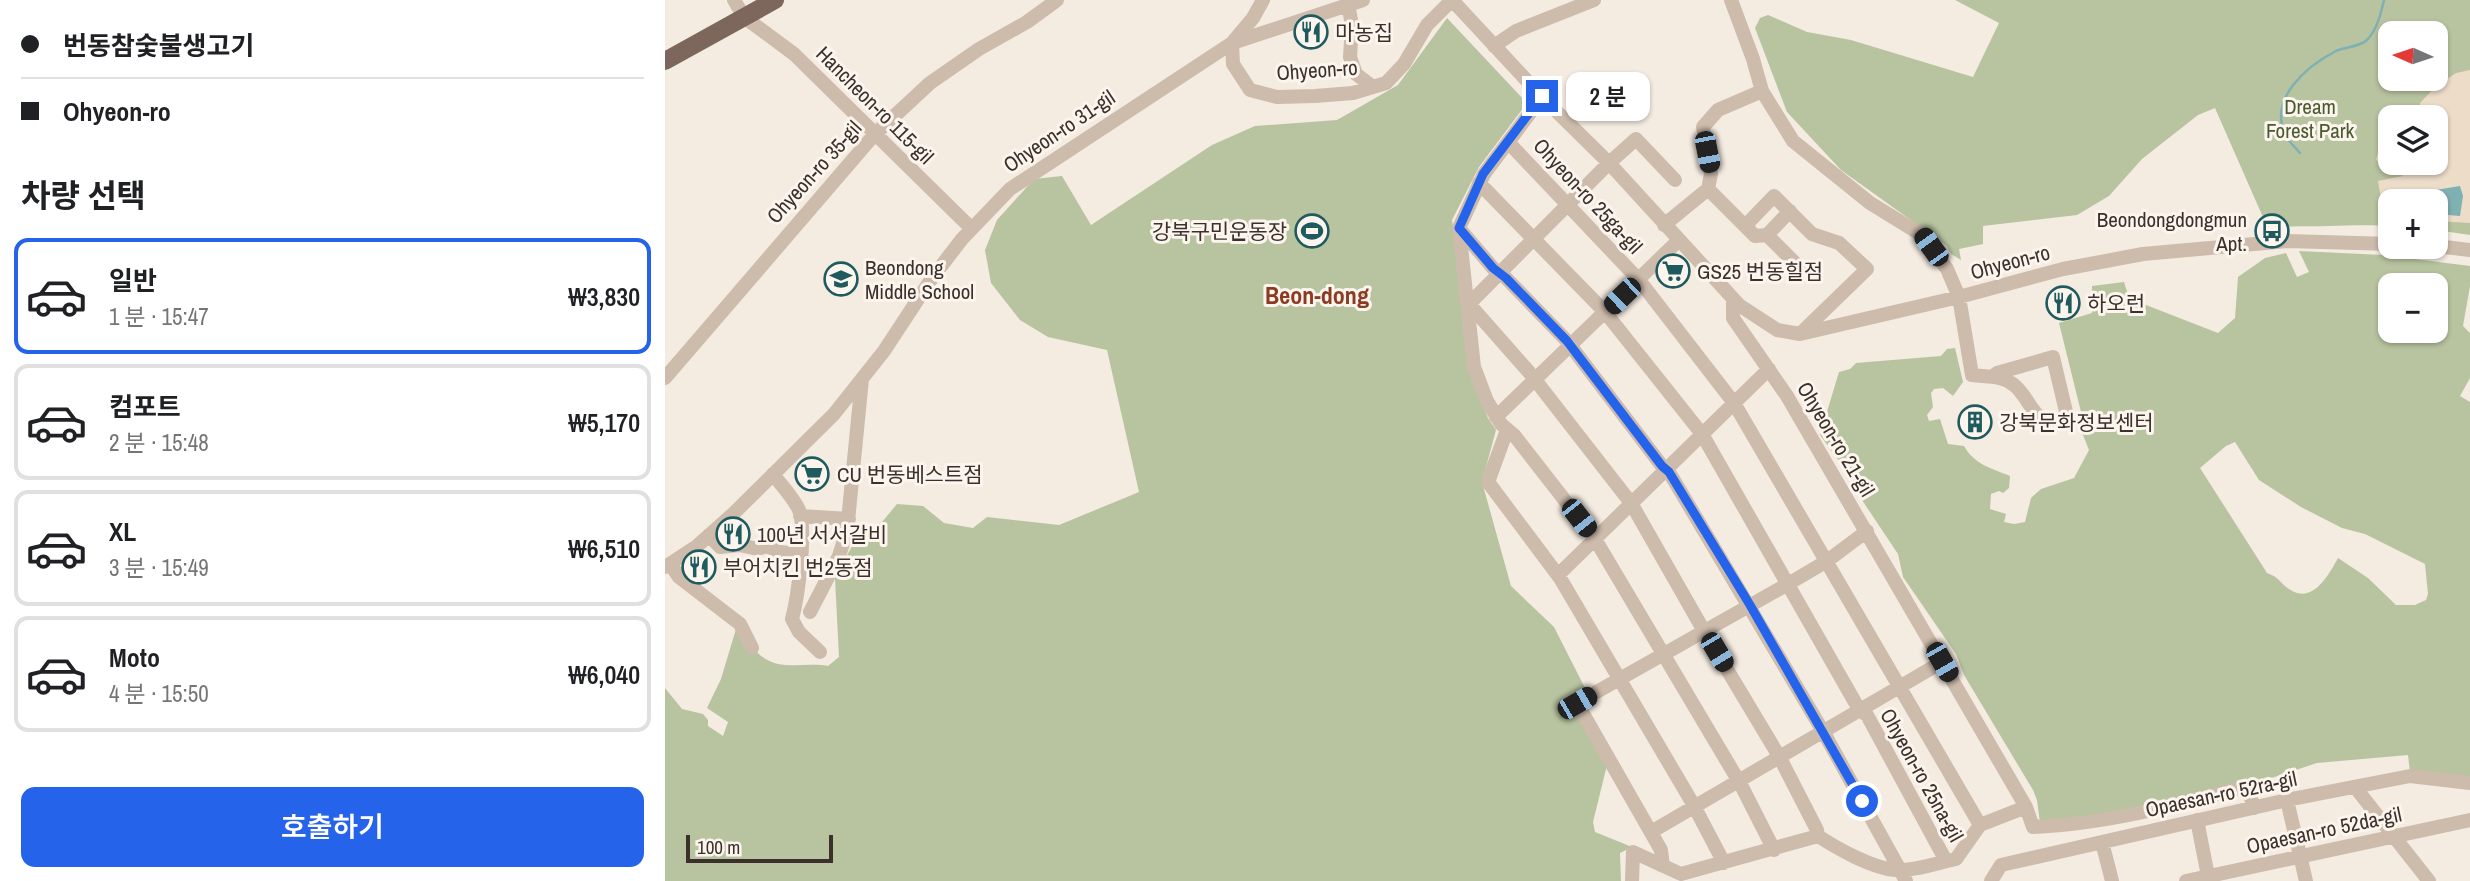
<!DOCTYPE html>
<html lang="ko">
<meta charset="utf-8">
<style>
:root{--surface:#fff;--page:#f6f6f6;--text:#202124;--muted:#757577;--line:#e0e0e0;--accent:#2563eb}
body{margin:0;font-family:"Archivo Narrow","Noto Sans KR",sans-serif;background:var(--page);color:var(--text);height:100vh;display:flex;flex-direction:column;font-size:26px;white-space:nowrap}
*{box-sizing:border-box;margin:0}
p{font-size:23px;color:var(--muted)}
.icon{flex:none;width:38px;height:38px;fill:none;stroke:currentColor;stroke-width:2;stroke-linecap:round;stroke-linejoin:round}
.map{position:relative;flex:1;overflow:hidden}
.details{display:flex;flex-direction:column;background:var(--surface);width:665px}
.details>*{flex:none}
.top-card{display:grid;align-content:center;height:154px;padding:0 21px;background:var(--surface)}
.needle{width:46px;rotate:273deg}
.tools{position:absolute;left:1713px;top:21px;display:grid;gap:14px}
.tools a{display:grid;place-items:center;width:70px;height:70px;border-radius:14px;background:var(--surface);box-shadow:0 2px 5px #0004;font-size:35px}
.scale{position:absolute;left:21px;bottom:18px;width:147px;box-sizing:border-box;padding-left:7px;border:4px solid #3b302b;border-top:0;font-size:19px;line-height:24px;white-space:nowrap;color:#3b302b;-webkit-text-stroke:5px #fbf5ee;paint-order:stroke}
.end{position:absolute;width:32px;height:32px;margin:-16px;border:9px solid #2563eb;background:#fff;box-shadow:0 0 0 4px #fff}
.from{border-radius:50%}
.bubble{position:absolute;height:49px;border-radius:14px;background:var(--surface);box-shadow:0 2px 5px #0004;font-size:23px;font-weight:600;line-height:49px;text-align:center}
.car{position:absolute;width:21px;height:42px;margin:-21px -10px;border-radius:9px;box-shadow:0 0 5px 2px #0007;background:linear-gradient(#222 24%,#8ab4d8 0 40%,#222 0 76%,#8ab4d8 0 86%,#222 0)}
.top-card b{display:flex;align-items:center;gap:24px;height:66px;font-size:26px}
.top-card b+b{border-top:2px solid var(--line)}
.top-card i{width:18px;height:18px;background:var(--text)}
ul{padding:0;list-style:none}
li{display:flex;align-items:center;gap:21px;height:116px;margin:0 14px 10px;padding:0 7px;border:4px solid var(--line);border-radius:14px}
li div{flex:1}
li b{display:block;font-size:26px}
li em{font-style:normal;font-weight:600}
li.current{border-color:var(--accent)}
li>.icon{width:63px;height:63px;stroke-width:1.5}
h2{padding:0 21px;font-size:32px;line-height:84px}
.action{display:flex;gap:14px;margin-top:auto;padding:14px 21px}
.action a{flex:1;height:80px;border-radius:14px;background:var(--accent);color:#fff;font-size:28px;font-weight:600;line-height:80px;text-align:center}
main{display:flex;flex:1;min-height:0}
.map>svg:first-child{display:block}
.green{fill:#b8c4a0;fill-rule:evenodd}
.plaza{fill:#ecdcc8}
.water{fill:#7fb0b2}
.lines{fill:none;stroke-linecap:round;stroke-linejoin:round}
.stream{stroke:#7fb0b2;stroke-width:2.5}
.minor{stroke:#cdbbac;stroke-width:14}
.major{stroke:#7d675c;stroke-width:18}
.route{stroke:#2563eb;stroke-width:9}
.labels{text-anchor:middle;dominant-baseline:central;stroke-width:6;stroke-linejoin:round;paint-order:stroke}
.poi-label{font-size:21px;fill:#3b302b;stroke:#fbf5ee;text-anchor:start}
.street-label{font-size:21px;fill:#3b302b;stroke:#fbf5ee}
.park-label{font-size:21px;fill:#4a5a2e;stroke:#fbf5ee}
.quarter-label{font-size:24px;font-weight:bold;fill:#8c3b22;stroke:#fbf5ee}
</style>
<main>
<section class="details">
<div class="top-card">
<b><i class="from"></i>번동참숯불생고기</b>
<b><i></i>Ohyeon-ro</b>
</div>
<h2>차량 선택</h2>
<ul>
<li class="current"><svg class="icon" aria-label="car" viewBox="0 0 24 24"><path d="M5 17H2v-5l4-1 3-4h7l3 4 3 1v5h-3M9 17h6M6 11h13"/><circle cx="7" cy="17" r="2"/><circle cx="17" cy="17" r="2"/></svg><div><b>일반</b><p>1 분 · 15:47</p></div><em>₩3,830</em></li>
<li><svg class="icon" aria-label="car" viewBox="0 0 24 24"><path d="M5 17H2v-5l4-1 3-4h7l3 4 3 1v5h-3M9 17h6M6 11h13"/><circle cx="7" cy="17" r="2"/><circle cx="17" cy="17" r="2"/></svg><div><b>컴포트</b><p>2 분 · 15:48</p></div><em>₩5,170</em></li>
<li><svg class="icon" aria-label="car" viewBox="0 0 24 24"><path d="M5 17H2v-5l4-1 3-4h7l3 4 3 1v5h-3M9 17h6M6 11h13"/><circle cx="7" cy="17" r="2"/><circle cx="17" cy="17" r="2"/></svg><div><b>XL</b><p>3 분 · 15:49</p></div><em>₩6,510</em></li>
<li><svg class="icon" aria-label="car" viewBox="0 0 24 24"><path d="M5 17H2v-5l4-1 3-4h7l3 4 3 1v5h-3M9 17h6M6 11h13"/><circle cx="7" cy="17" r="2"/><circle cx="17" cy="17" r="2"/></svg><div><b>Moto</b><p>4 분 · 15:50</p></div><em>₩6,040</em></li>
</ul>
<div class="action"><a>호출하기</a></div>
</section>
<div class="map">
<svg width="1805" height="881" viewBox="0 0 1805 881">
<rect width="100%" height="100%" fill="#f4ebe1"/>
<path class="green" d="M1290,0h515v235l-34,-5v-29h-45l-1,26c-20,-3 -40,-1 -61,-1 -19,1 -37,-1 -56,3l-7,-5 -51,-116 -17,7 -56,44 -33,37 -32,19 -94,11v18l-24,5 2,11 -10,-6 -4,-8 -106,-76 -54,-58 -32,-84 5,-10 8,-3 39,17 44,8 122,37 26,-54zM1726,33h45v46h-45zM1726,117h45v46h-45z
M782,18l80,85 -48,64 -27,53 11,67 5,82 20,49 8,12 -14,52 29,104 43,41 33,65 -18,10 38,63 -14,57 2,10 37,15 -12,6 1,28h-956v-193l17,21 21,5 5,6v6l15,10 5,-14 -21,-14 14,-29 15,-50c12,13 23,31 42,35 15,3 34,-1 50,2l11,-9 -4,-79 25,-47 22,-9 15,-18 26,2 21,17 29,5 14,-11 72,8 80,-33 -32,-142 -59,-13 -28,-17 -29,-37 -6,-33 12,-30 37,-41 28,-3 29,49 121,-80 43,-19 82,-6 61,-35z
M1634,251l84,4 87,11v20l-7,40 7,7v45l-10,18 10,6v382l-60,-12 -2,-17 -91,8 -70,23 -97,24 -110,13 -3,-23 -4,-10 -69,-115 -8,-21 -53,-77 -5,-23 -38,-57 -4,-13 -36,-49 19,-63 11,-3 6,-6 85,-7 6,-7 8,-1 8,34 -10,14 -10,-8 -9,1 -3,4 2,14 -6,8 2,6 11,-2 8,25 16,2c11,19 27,22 46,30l-1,12 -6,5 -4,-2 -8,3 -1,15 16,5 -2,8 10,2 11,-2 6,-24 10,-9 33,-11 15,-28 -10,-25 4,-5 -24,-97 33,-10v-27l32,-4c4,12 7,26 22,23l72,28 17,-15 3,-41 27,-19 21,-5 11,24 12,-5zM1726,285h45v46h-45zM1570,442l24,38 42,27 41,21 23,6 60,30 3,30 -2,6 -11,5h-19l-28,-27 -30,-20c-11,20 -28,50 -53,28 -8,-7 -7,-9 -18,-13l-67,-105 26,-22z"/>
<path class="plaza" d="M1805,70v153l-34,-2v-20h-45l-1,17h-6l-6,-37 25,-5 -27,-16 5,-20 9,-5 1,28h45v-46h-19l3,-3v-11l16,-17 20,-13z"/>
<path class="water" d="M1795,186l3,10 -3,20 -24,-2v-13h-45l-1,10 -3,-13z"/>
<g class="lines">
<path class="stream" d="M1635,153c-5,-6 -11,-11 -14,-17 -19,-37 21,-70 50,-85 9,-4 24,-4 31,-11 10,-10 14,-27 17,-40"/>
<path class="minor" d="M69,0l10,17 50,37 177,174
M598,0l-10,18 -21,25 1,21 17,26 27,7 38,-1 38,-3 33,-10 18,-19 23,-39 25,-25
M787,0l90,97 67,66 130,142 38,25 23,4 159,-37 104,-28 80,-15 145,-13 103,3
M1066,0l22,59 9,32 31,50 77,62 52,32 25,34 12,28 13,78c14,2 30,0 42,10 19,15 18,45 54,35l-15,-63 -56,16 -4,3
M683,4l4,21 -2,32 6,17 17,13
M829,46l22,-15 78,-31
M877,97l-58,77 -25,54 15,139 13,34 14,23 13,11 81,104 146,246 33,65
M843,142l131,138 95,123 246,422
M814,183l126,129 97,122 158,277 7,4 79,146
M1043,189l47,47 12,-1 33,33
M999,225l44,-36 3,-15 -8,-47 15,-17 44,-19
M1080,226l29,-30 38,38 27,9 28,26 -67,65
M794,228l34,40 13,10 61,63 95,125 7,6 155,261 82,148
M1102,235l23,-24
M1771,246l34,4
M1068,299v19l54,78 239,411 7,20c73,-3 144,-22 214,-41l7,22
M804,304l60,68 102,131 73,128 76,127 37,72 1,6
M804,304l140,-141 27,-24 39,41
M0,378l209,-243 56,-52 49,-34 48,-27 30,-22
M831,417l183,-177
M842,430l-19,52 72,96 133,226 31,59
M108,474c8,11 20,23 26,36 8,20 -1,87 -7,109l7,13 21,20
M135,516l49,3
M44,535l11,12 19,-2 19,4 8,-3 18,7 16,-2
M6,565l8,12 61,47 12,24
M0,567l32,-21 36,-32 101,-100 50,-63 48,-73 30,-39 48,-50 222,-146 131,-43
M893,575l211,-206
M145,612l29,-56 8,-25 15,-152
M1690,787l74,94
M1622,800l19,81
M1532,820l12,61
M986,832l291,-170
M1437,842l10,39
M998,866l-2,-16 -84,-147 211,-119 39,-23 40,-30
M967,881l1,-29 48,22 137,-38c20,13 54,32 77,34 20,1 42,-7 61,-11l24,-34 46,-18
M1326,881l10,-16 286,-65 123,-24 60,7
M1521,881l284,-61"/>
<path class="major" d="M0,61l110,-61"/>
</g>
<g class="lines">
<path class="route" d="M877,96l-59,78 -24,54 34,40 13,10 61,63 95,125 7,6 81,133 112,196"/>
</g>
<defs>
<symbol id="restaurant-ring" viewBox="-11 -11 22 22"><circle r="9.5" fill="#fbf5ee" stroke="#1f5a5e" stroke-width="1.5"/><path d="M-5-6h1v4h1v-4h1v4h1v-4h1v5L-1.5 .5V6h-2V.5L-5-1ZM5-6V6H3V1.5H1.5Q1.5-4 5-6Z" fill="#1f5a5e"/></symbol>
<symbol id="stadium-ring" viewBox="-11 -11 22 22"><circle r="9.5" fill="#fbf5ee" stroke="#1f5a5e" stroke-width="1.5"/><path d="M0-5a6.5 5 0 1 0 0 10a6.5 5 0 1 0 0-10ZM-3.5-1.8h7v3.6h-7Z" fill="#1f5a5e"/></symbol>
<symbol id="bus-ring" viewBox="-11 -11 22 22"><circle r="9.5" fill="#fbf5ee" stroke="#1f5a5e" stroke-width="1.5"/><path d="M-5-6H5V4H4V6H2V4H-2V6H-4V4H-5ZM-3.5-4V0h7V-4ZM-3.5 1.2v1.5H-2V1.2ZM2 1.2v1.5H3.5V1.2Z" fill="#1f5a5e"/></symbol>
<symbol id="supermarket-ring" viewBox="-11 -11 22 22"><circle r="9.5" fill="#fbf5ee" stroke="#1f5a5e" stroke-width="1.5"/><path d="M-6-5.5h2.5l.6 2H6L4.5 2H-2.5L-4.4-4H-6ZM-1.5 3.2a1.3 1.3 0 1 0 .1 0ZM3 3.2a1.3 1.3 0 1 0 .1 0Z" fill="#1f5a5e"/></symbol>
<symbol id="school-ring" viewBox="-11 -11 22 22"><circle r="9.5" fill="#fbf5ee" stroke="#1f5a5e" stroke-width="1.5"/><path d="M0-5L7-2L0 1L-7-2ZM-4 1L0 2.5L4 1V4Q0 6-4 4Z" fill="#1f5a5e"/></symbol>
<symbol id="building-ring" viewBox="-11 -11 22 22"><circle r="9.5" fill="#fbf5ee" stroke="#1f5a5e" stroke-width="1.5"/><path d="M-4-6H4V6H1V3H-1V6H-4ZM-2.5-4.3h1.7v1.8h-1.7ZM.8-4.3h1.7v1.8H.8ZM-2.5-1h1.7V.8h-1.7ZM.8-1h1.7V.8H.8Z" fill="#1f5a5e"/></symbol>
</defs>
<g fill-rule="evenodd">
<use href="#restaurant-ring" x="627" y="13" width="38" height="38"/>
<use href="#stadium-ring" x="628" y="212" width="38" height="38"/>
<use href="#bus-ring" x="1588" y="212" width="38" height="38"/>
<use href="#supermarket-ring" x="989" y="252" width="38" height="38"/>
<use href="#school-ring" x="157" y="260" width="38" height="38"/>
<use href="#restaurant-ring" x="1379" y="284" width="38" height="38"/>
<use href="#building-ring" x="1291" y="403" width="38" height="38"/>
<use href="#supermarket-ring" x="128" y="455" width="38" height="38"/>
<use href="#restaurant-ring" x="49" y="515" width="38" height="38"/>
<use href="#restaurant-ring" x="15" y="548" width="38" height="38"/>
</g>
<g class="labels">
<g class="poi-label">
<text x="670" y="32">마농집</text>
<text x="1582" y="219" text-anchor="end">Beondongdongmun<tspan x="1582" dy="24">Apt.</tspan></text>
<text x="622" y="231" text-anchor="end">강북구민운동장</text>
<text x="200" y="267">Beondong<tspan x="200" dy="24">Middle School</tspan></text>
<text x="1032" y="271">GS25 번동힐점</text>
<text x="1422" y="303">하오런</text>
<text x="1334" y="422">강북문화정보센터</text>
<text x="172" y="474">CU 번동베스트점</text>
<text x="92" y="534">100년 서서갈비</text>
<text x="58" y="567">부어치킨 번2동점</text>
</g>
<g class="street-label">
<text transform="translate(652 70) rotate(-4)">Ohyeon-ro</text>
<text transform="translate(210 105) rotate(45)">Hancheon-ro 115-gil</text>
<text transform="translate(394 131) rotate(-34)">Ohyeon-ro 31-gil</text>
<text transform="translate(149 172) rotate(-48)">Ohyeon-ro 35-gil</text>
<text transform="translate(923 196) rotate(47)">Ohyeon-ro 25ga-gil</text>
<text transform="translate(1345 262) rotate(-15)">Ohyeon-ro</text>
<text transform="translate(1171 439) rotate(59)">Ohyeon-ro 21-gil</text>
<text transform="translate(1257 775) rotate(61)">Ohyeon-ro 25na-gil</text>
<text transform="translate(1556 794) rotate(-12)">Opaesan-ro 52ra-gil</text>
<text transform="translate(1659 830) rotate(-12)">Opaesan-ro 52da-gil</text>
</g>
<g class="park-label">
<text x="1645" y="106">Dream<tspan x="1645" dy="24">Forest Park</tspan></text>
</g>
<g class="quarter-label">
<text x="652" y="295">Beon-dong</text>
</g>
</g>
</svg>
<div class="tools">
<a><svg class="needle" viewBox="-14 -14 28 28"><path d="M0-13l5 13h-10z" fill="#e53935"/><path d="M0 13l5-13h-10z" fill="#757577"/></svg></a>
<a><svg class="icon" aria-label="layers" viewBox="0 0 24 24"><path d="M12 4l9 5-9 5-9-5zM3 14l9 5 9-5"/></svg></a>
<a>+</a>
<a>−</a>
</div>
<div class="scale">100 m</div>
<i class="end from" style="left:1197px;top:801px"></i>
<i class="end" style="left:877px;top:96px"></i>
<div class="bubble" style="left:901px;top:72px;width:84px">2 분</div>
<i class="car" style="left:1042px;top:152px;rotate:169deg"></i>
<i class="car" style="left:1266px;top:247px;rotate:324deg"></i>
<i class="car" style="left:957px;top:296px;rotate:226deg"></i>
<i class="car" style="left:914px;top:518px;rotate:142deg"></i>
<i class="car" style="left:1052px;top:652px;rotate:149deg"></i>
<i class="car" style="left:1277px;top:662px;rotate:150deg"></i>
<i class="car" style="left:912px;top:703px;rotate:60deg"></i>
</div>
</main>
